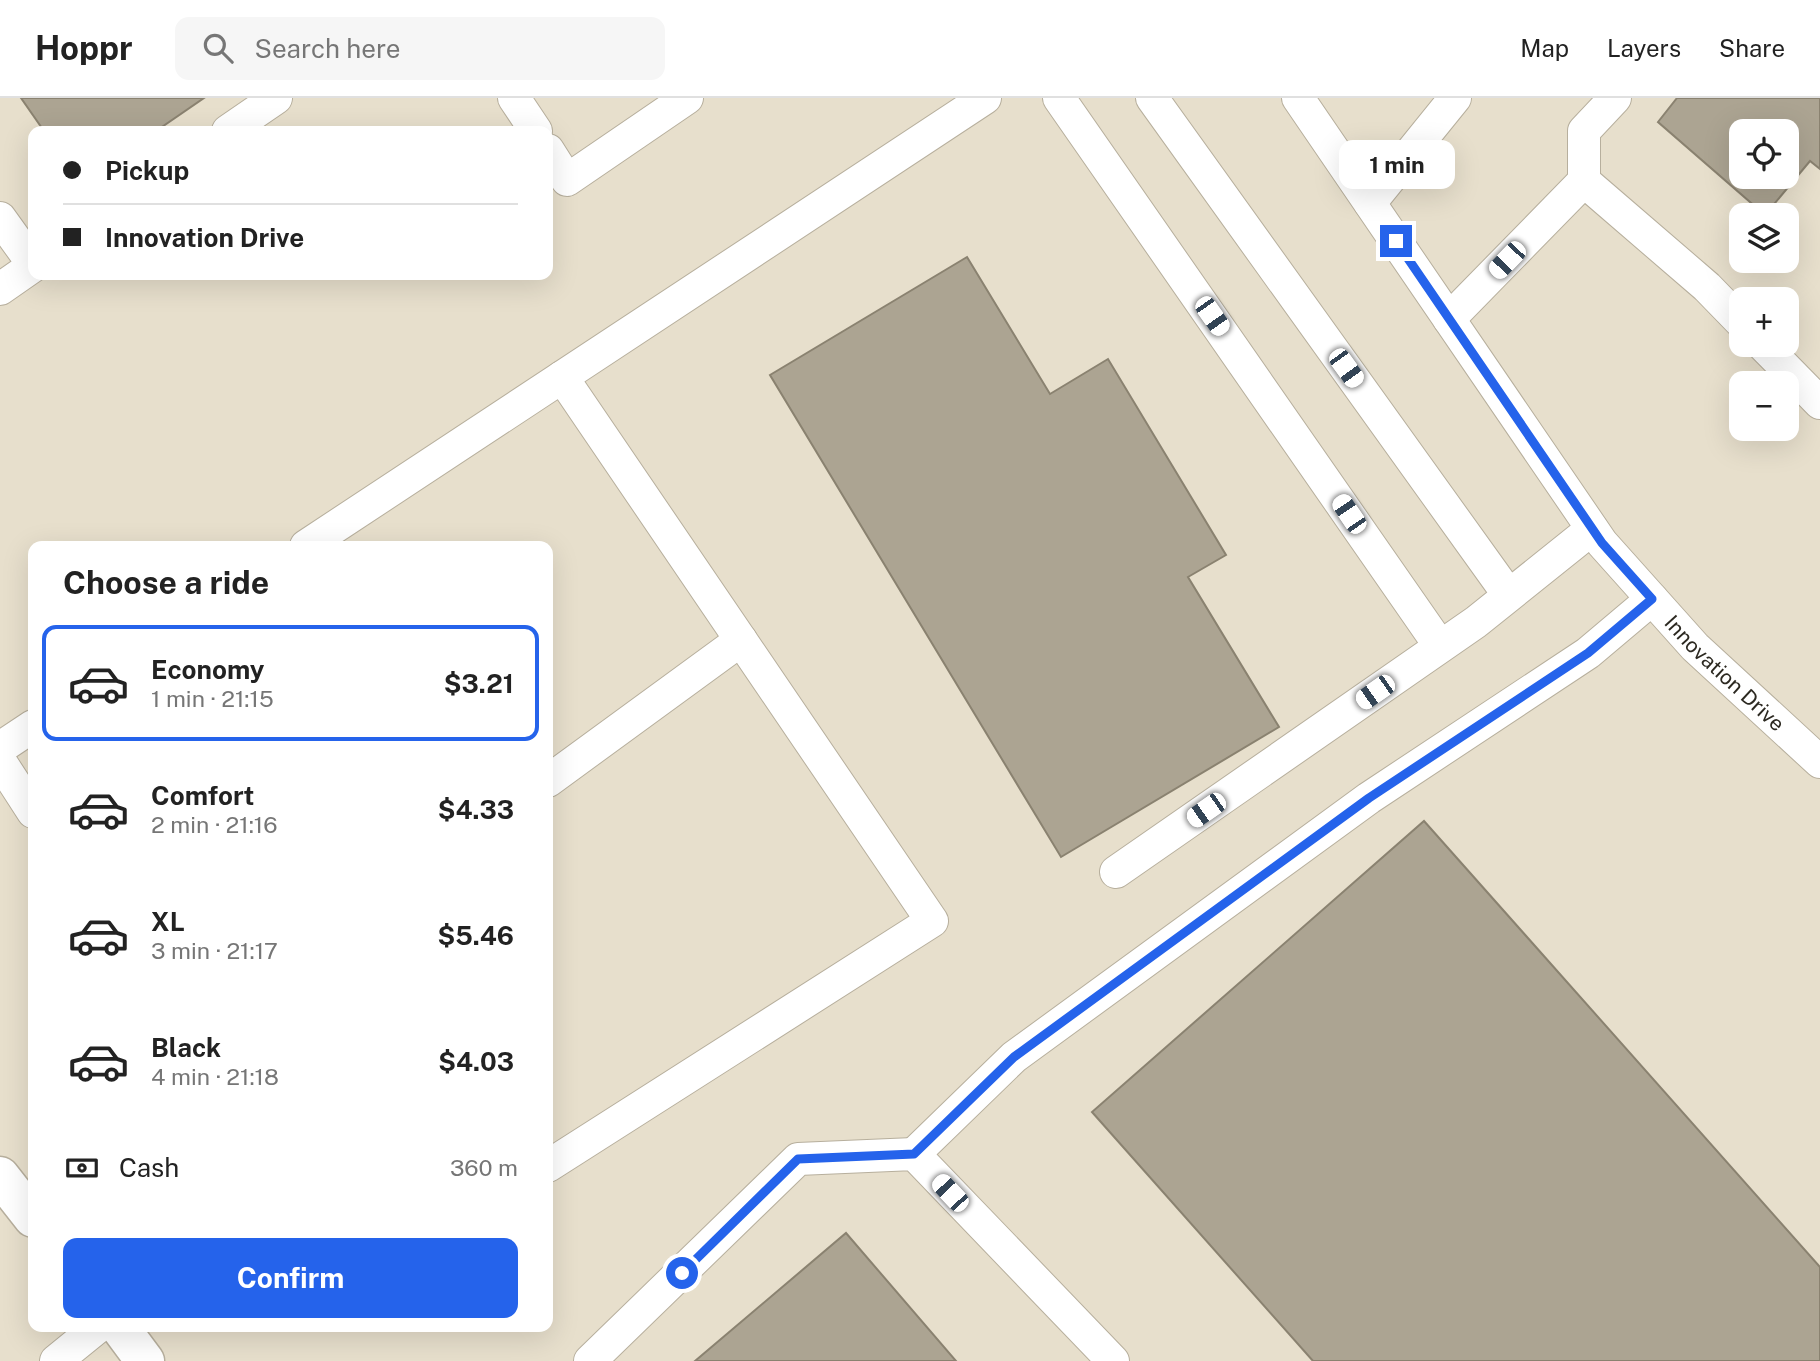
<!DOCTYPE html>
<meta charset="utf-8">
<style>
:root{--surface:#fff;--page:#f6f6f6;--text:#222;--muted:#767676;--line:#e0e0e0;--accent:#2563eb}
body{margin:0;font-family:"Public Sans",sans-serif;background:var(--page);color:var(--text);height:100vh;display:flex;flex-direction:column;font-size:26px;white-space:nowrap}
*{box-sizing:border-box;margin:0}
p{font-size:23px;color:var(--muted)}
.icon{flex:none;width:38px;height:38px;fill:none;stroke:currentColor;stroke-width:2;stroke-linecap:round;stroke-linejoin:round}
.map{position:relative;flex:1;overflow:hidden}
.details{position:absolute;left:28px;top:443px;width:525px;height:791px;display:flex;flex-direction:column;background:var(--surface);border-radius:14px;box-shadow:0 7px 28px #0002}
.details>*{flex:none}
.banner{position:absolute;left:28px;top:28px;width:525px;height:154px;border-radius:14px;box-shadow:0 7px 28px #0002;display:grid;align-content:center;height:154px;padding:0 35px;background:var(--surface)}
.buttons{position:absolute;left:1729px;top:21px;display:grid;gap:14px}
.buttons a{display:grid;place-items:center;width:70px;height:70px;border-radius:14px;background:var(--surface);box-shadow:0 7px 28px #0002;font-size:35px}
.end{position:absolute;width:32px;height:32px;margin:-16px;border:9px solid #2563eb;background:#fff;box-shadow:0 0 0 4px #fff}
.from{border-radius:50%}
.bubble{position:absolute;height:49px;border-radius:14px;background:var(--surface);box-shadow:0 7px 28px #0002;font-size:23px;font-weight:700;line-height:49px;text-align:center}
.car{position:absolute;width:21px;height:42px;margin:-21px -10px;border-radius:9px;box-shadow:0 0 5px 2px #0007;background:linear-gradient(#fff 24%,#345 0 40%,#fff 0 76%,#345 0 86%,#fff 0)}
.banner b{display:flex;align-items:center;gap:24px;height:66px;font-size:26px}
.banner b+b{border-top:2px solid var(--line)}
.banner i{width:18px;height:18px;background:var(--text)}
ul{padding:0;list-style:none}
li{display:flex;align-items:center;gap:21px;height:116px;margin:0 14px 10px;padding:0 21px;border:4px solid transparent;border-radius:14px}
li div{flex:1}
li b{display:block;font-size:26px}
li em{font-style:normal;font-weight:700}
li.selected{border-color:var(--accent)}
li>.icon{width:63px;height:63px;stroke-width:1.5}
h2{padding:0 35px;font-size:32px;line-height:84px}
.pay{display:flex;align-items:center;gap:18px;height:77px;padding:0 35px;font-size:26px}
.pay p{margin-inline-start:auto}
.action{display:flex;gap:14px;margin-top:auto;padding:14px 35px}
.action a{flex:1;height:80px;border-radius:14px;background:var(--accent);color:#fff;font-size:28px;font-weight:700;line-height:80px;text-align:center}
header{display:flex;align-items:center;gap:42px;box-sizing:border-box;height:98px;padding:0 35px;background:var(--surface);border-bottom:2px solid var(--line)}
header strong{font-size:33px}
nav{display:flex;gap:38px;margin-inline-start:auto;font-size:24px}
.search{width:490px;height:63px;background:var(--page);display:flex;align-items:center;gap:18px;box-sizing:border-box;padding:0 24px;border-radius:14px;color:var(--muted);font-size:26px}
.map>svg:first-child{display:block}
.building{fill:#aca492;stroke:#8a8270;stroke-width:2;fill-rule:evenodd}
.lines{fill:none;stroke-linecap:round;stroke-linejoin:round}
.minor-casing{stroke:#b7af9d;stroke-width:34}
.major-casing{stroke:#b7af9d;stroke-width:41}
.minor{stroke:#fff;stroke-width:32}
.major{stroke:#fff;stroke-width:38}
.route{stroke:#2563eb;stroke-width:9}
.labels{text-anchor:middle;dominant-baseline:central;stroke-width:5;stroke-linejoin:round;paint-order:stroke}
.street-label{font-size:21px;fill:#2c2921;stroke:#e7dfcc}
</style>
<header>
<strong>Hoppr</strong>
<div class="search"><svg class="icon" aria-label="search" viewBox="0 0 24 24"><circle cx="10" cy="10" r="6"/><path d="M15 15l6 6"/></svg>Search here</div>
<nav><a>Map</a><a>Layers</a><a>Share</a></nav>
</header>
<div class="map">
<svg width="1820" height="1263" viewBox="0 0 1820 1263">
<rect width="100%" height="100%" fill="#e7dfcc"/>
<path class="building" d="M21,0h183l-48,33h-112z
M1677,0h143v71l-10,-8 -45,54 -107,-93zM1741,33h46v46h-46z
M967,159l83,137 58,-35 118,196 -38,22 91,150 -218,130 -291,-482z
M1424,723l396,446v94h-507l-221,-249z
M846,1135l110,128h-261z"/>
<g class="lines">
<defs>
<g id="minor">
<path d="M514,0l22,33"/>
<path d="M1059,0l381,548"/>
<path d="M1152,0l356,496"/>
<path id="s1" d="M1298,0l304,445 93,104 125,115"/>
<path d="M228,33l48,-33"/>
<path d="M548,52l19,30 120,-82"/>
<path d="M1584,83l123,106 34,35"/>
<path d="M1370,105l85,-105"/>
<path d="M0,120l33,46"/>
<path d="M0,191l33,-23"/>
<path d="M1449,221l135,-138v-50l31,-33"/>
<path d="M1763,247l57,58"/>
<path d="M306,448l679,-448"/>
<path d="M0,650l33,-22"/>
<path d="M0,663l33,51"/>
<path d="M548,683l193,-141"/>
<path d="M1116,774l360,-250 116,-93"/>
<path d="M914,1056l100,-97 355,-259 219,-145 64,-54"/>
<path d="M548,1068l384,-245 -370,-544"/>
<path d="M56,1263l43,-35"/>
<path d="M590,1263l208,-202 116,-5 199,207"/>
</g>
<path id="major" d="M0,1078l33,42
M119,1228l26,35"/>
</defs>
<use href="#minor" class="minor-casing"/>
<use href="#major" class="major-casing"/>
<use href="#minor" class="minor"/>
<use href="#major" class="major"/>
</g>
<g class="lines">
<path class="route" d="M682,1175l116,-114 116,-5 100,-97 355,-259 219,-145 64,-54 -50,-56 -206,-302"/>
</g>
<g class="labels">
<g class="street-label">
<text stroke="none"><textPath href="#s1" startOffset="718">Innovation Drive</textPath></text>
</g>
</g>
</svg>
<div class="buttons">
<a><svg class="icon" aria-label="locate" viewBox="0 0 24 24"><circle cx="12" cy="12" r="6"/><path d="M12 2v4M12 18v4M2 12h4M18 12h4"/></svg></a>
<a><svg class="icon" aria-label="layers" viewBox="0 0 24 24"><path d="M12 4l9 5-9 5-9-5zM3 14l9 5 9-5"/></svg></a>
<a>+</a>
<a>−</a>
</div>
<i class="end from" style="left:682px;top:1175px"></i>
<i class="end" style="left:1396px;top:143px"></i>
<div class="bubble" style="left:1339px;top:42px;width:116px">1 min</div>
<i class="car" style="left:1507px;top:162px;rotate:224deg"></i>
<i class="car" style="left:1212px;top:218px;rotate:145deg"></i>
<i class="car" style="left:1346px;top:270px;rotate:144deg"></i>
<i class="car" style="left:1349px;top:416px;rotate:326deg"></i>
<i class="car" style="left:1375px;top:594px;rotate:235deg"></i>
<i class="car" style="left:1206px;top:712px;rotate:235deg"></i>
<i class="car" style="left:950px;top:1095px;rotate:317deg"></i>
<div class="banner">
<b><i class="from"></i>Pickup</b>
<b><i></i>Innovation Drive</b>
</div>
<section class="details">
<h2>Choose a ride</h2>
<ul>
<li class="selected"><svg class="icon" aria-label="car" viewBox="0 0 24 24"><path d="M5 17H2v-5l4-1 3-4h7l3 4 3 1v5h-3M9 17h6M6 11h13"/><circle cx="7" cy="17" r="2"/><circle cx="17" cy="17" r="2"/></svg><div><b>Economy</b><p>1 min · 21:15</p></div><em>$3.21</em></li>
<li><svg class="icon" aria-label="car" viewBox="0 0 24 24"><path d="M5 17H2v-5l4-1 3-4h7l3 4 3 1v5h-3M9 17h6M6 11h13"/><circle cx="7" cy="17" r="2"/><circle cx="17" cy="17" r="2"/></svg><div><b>Comfort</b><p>2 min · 21:16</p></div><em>$4.33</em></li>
<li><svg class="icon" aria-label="car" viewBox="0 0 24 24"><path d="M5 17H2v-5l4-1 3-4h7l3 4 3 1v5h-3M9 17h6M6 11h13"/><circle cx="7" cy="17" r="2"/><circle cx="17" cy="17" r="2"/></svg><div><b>XL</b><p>3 min · 21:17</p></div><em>$5.46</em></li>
<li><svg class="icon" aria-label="car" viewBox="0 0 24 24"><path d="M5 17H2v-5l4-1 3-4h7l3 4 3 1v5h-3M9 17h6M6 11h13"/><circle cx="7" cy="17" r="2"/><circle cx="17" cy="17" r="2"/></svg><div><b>Black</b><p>4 min · 21:18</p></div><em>$4.03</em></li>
</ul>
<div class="pay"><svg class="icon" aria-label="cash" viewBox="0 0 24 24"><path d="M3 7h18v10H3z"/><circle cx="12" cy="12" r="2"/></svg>Cash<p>360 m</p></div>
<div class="action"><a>Confirm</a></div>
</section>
</div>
